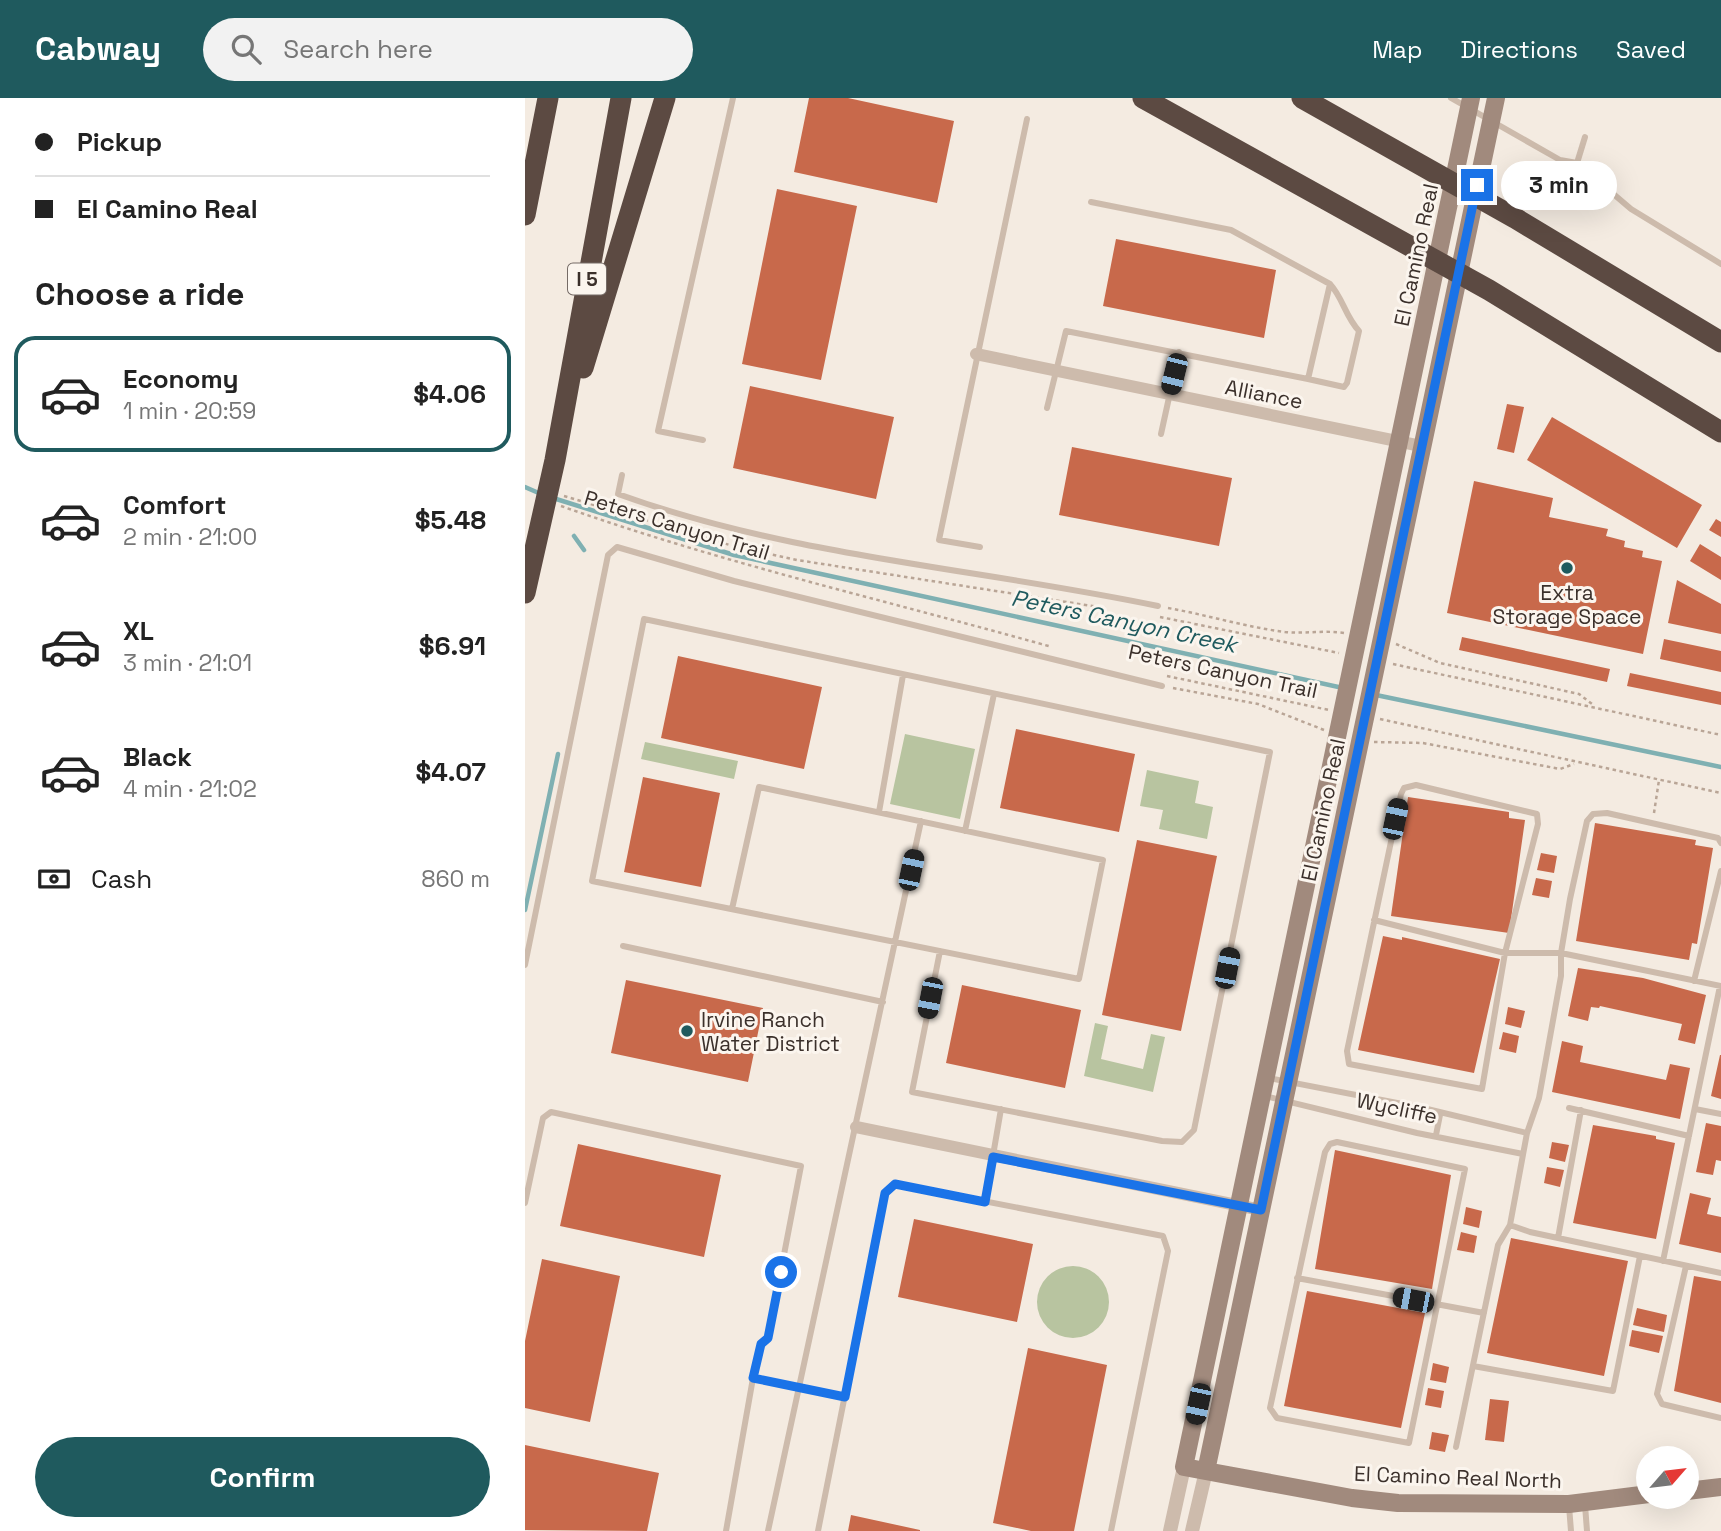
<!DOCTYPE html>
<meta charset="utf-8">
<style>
:root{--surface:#fff;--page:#f2f2f2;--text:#222;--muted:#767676;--line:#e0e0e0;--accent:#1f5a5e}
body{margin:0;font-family:"Space Grotesk",sans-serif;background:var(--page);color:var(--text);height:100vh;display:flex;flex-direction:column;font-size:26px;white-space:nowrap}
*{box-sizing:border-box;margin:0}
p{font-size:23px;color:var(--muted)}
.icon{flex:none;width:38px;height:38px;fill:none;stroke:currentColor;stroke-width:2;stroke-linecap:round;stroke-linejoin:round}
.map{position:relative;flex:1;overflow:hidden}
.details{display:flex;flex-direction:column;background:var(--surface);width:525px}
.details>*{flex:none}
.hud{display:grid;align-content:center;height:154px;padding:0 35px;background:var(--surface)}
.needle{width:46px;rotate:62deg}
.buttons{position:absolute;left:1111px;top:1348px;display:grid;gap:14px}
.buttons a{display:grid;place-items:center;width:63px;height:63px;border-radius:50%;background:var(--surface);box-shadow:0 7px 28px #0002;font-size:35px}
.end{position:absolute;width:32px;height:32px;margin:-16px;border:9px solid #1a73e8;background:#fff;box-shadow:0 0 0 4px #fff}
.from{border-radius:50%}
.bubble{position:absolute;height:49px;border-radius:24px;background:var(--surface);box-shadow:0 7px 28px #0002;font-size:23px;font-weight:700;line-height:49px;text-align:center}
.car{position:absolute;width:21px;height:42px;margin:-21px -10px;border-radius:9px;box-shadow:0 0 5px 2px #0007;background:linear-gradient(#222 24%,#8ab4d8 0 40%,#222 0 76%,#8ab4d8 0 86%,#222 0)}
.hud b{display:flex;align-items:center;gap:24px;height:66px;font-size:26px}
.hud b+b{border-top:2px solid var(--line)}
.hud i{width:18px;height:18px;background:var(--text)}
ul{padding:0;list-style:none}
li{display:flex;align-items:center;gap:21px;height:116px;margin:0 14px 10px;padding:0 21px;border:4px solid transparent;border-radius:21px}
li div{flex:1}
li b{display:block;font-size:26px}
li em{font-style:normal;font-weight:700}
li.current{border-color:var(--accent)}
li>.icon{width:63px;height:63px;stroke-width:1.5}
h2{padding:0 35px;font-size:32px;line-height:84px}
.pay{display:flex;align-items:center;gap:18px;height:77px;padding:0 35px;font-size:26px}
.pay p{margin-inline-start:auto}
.action{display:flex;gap:14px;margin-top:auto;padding:14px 35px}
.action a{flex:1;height:80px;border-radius:42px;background:var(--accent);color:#fff;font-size:28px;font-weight:700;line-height:80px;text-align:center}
header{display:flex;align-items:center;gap:42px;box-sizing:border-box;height:98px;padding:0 35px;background:var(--accent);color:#fff}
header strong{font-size:33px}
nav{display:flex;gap:38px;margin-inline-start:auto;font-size:24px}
.search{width:490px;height:63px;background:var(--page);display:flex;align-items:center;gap:18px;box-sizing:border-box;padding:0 24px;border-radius:38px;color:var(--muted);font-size:26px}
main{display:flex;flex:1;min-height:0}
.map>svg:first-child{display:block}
.green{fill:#b8c4a0}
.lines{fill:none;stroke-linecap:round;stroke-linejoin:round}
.stream{stroke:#7fb0b2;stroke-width:4.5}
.building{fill:#c8694b}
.path{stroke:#b9a596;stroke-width:2.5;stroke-dasharray:3.5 3.5;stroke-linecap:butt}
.service{stroke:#cdbbac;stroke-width:6}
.minor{stroke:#cdbbac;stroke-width:12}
.tertiary{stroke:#cdbbac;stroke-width:14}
.secondary{stroke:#a18a7d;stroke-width:18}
.motorway{stroke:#5c4a42;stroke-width:21}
.route{stroke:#1a73e8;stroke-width:9}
.poi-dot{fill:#1f5a5e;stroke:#fbf5ee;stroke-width:2.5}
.labels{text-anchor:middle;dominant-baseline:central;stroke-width:6;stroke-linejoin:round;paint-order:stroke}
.shield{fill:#fbf5ee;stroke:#756b66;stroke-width:2}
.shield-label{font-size:19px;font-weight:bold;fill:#3b302b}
.street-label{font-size:21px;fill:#3b302b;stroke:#fbf5ee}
.poi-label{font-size:21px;fill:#3b302b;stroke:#fbf5ee}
.water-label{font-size:23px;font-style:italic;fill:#1f5a5e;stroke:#fbf5ee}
</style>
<header>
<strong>Cabway</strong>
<div class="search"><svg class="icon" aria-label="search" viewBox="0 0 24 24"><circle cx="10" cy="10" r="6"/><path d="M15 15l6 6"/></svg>Search here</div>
<nav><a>Map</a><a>Directions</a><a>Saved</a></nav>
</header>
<main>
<section class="details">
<div class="hud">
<b><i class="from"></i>Pickup</b>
<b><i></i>El Camino Real</b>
</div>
<h2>Choose a ride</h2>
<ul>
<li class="current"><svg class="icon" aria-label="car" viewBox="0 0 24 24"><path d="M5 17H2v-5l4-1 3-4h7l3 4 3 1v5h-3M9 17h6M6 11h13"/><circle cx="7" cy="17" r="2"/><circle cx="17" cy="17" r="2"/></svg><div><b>Economy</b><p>1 min · 20:59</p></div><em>$4.06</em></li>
<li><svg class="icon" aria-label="car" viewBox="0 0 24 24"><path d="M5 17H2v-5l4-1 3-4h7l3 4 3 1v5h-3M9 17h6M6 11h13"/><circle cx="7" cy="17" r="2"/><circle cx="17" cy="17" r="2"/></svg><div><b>Comfort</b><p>2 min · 21:00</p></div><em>$5.48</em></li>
<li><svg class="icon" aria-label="car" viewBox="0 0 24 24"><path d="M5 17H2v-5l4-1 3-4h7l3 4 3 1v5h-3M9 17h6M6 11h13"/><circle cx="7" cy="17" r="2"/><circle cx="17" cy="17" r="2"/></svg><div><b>XL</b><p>3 min · 21:01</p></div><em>$6.91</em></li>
<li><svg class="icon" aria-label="car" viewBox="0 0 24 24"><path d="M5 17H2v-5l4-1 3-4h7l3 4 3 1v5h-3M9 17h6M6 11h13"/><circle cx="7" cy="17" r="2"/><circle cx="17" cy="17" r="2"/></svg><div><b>Black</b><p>4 min · 21:02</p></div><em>$4.07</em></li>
</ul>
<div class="pay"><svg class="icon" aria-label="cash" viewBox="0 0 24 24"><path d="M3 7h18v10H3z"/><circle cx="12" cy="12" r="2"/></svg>Cash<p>860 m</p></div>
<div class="action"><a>Confirm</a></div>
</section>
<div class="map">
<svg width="1196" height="1433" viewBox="0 0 1196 1433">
<rect width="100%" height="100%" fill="#f4ebe1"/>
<path class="green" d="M380,636l70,15 -15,70 -70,-15z
M120,644l93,19 -4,18 -93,-20z
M622,672l52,11 -4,22 18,4 -6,32 -48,-10 4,-19 -23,-4z
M570,925l13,3 -7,33 42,10 8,-35 14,3 -12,55 -69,-16z
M512 1204a36 36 0 1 1 72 0a36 36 0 1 1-72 0Z"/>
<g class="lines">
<path class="stream" d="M0,389l16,7
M28,400l181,57 609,133
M49,438l10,14
M851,597l345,72
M0,812l33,-156"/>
</g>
<path class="building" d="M284,0h39l106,23 -17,82 -143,-31z
M252,91l80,17 -36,174 -79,-16z
M591,141l160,31 -12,68 -161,-32z
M225,288l144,31 -18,82 -143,-31z
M982,306l17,3 -10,46 -17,-4z
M1027,319l150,88 -25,43 -150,-88z
M547,349l160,31 -13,68 -160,-31z
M949,383l79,17 -4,19 59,12 -2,7 19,5 -1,6 19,4 -1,6 20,4 -19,93 -196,-41z
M1191,421l5,3v15l-12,-7z
M1175,446l21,13v23l-31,-19z
M1152,482l44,24v30l-53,-11z
M937,539l148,32 -3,13 -148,-32z
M1139,541l57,12v21l-61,-13z
M153,558l144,31 -18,82 -143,-31z
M1105,575l91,19v13l-94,-19z
M491,631l119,25 -16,78 -119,-24z
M118,679l77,16 -19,94 -77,-15z
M883,699l101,15v6l16,2 -16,113 -118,-17z
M1070,725l101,17 -1,5 18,3 -16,96 -5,-1 -3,17 -113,-19z
M612,742l80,16 -36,175 -79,-16z
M1016,755l16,3 -3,17 -17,-3z
M1011,780l16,3 -3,17 -17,-3z
M858,838l19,4v-3l98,22 -26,114 -116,-23z
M1053,870l65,10 63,17 -11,49 -17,-4 4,-16 -82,-18 -1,2 -8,-1 -3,14 -20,-5z
M101,882l137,28 -15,74 -137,-29z
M437,887l119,25 -16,78 -119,-25z
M983,909l17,4 -4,17 -16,-4z
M978,934l16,4 -3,17 -17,-4z
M1037,943l21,5 -3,16 86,18 4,-16 20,4 -10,51 -128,-27z
M1195,957h1v44l-10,-3z
M1181,1025l15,3v35l-5,-1 -3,15 -17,-3z
M1068,1027l63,11v3l19,4 -19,96 -83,-16z
M1027,1044l17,3 -4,17 -16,-4z
M53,1046l143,31 -17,82 -144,-31z
M810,1052l116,25 -19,114 -117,-20z
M1022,1069l17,3 -4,17 -16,-4z
M1165,1095l21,5 -4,16 14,3v36l-42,-9z
M941,1109l16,4 -3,17 -16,-4z
M389,1121l119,25 -16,78 -119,-25z
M936,1134l16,4 -3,17 -17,-3z
M986,1140l117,23 -24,115 -117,-23z
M17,1161l78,17 -30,146 -65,-14v-67z
M1169,1178l27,5v122l-47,-12z
M782,1193l118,22 -24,115 -117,-22z
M1112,1210l30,7 -3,17 -31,-7z
M1107,1232l31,6 -4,17 -30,-7z
M503,1250l79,17 -33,166h-43l-38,-8z
M908,1265l16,4 -3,16 -16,-3z
M903,1290l16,3 -3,17 -16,-3z
M965,1301l19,2 -5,41 -19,-2z
M907,1334l17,3 -4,17 -16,-3z
M0,1347l134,28 -12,58 -122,-1z
M326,1417l69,15v1h-72z"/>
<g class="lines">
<path class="path" d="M39,398l169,50 64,14 308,48
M36,408c161,57 327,95 491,141
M643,510c39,7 78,19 117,24 20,2 39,-2 59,1
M635,519l179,36
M871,546l44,19 139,31 13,10
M868,566l328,71
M642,578l162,34
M648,590l85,16 66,26
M855,621l341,74
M849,644l49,1 137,26 14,-5
M1129,715l5,-33"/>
<path class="service" d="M926,0l109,62 17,3 8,-26
M1052,65l54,46 90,55
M783,281l36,8 3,-4 12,-52c-14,-15 -16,-33 -29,-47
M522,310l19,-77 242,48 22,-95 -99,-54 -140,-28
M636,336l18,-82
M178,342l-45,-9 75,-333
M97,377l-4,19c174,63 359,74 540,112
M455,449l-41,-7 88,-421
M891,687l121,29 1,10 -33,129 -23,136 -133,-25 -2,-13 54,-257 3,-6z
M354,714l24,-137
M440,733l29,-137
M207,811l27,-122 344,73 -24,119c-162,-33 -325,-65 -487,-98l52,-262 626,133 -76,378 -12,12 -20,-1 -250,-49 28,-141
M849,822l131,33h56l160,33
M98,848l260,56
M0,867l83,-410 9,-8 117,34 428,105
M1169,883l27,-110
M744,980l154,30 104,25
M740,998l152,37 106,21
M1044,1010l120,28
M1170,1011l26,5
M911,1037l4,-20
M812,1044l128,27 -56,274 -132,-25 -7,-10 55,-256 5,-8z
M460,1104l16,-93
M0,1105l18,-85 8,-6 250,54 -33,172 -7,6 -8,34 -27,153
M985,1127l20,7 191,41
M1033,1140l23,-128
M1138,1163l57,-275
M1161,1168l-29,128 5,10 59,14
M772,1180l187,35
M948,1268l140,25 27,-135
M228,1280l92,19
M931,1349l42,-202 12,-20 17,-92 12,-35 22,-122v-23l9,-54 17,-78 6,-7 14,-1 111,25 3,5
M1060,1407l2,26
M1044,1408l2,25
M243,1433l153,-710
M293,1433l67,-338 11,-9 267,52 5,15 -57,280"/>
<path class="minor" d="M451,256l445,92
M331,1029l405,83"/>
<path class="tertiary" d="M645,1433l14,-64
M667,1433l14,-60"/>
<path class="secondary" d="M946,0l-287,1369 168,31 46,5 171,1 80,-10
M681,1373l290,-1373
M1162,1393l34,-4"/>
<path class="motorway" d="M618,0l346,192 232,142
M777,0l213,120 206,124
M0,117l23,-117
M58,270l82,-270
M0,495l30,-133 66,-362"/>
</g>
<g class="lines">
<path class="route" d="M256,1174l-13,66 -7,6 -8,34 92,19 40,-204 10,-9 90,18 8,-45 268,53 216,-1025"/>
</g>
<g class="poi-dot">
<circle cx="1042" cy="470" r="7"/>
<circle cx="162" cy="933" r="7"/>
</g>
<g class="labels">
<rect class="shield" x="43" y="165.5" width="38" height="31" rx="5"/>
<g class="shield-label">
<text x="62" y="181">I 5</text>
</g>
<g class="street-label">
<text transform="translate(891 157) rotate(-78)">El Camino Real</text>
<text transform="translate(739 296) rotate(11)">Alliance</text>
<text transform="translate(152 427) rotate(17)">Peters Canyon Trail</text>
<text transform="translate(698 573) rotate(12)">Peters Canyon Trail</text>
<text transform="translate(798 712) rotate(-78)">El Camino Real</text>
<text transform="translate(872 1010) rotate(12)">Wycliffe</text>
<text transform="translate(933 1379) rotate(2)">El Camino Real North</text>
</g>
<g class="poi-label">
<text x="1042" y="494">Extra<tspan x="1042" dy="24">Storage Space</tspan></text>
<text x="176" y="921" text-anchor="start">Irvine Ranch<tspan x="176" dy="24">Water District</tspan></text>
</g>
<g class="water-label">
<text transform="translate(599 523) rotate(12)">Peters Canyon Creek</text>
</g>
</g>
</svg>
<div class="buttons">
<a><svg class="needle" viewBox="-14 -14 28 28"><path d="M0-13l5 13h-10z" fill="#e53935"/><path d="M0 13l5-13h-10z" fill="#767676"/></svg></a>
</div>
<i class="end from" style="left:256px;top:1174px"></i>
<i class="end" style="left:952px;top:87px"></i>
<div class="bubble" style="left:976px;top:63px;width:116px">3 min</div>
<i class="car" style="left:649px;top:276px;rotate:194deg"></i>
<i class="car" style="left:870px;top:721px;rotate:12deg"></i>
<i class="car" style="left:386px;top:772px;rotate:12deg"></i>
<i class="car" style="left:702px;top:870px;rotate:11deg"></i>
<i class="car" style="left:405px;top:900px;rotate:191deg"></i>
<i class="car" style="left:888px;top:1202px;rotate:281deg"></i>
<i class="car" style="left:673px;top:1306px;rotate:192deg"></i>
</div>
</main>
